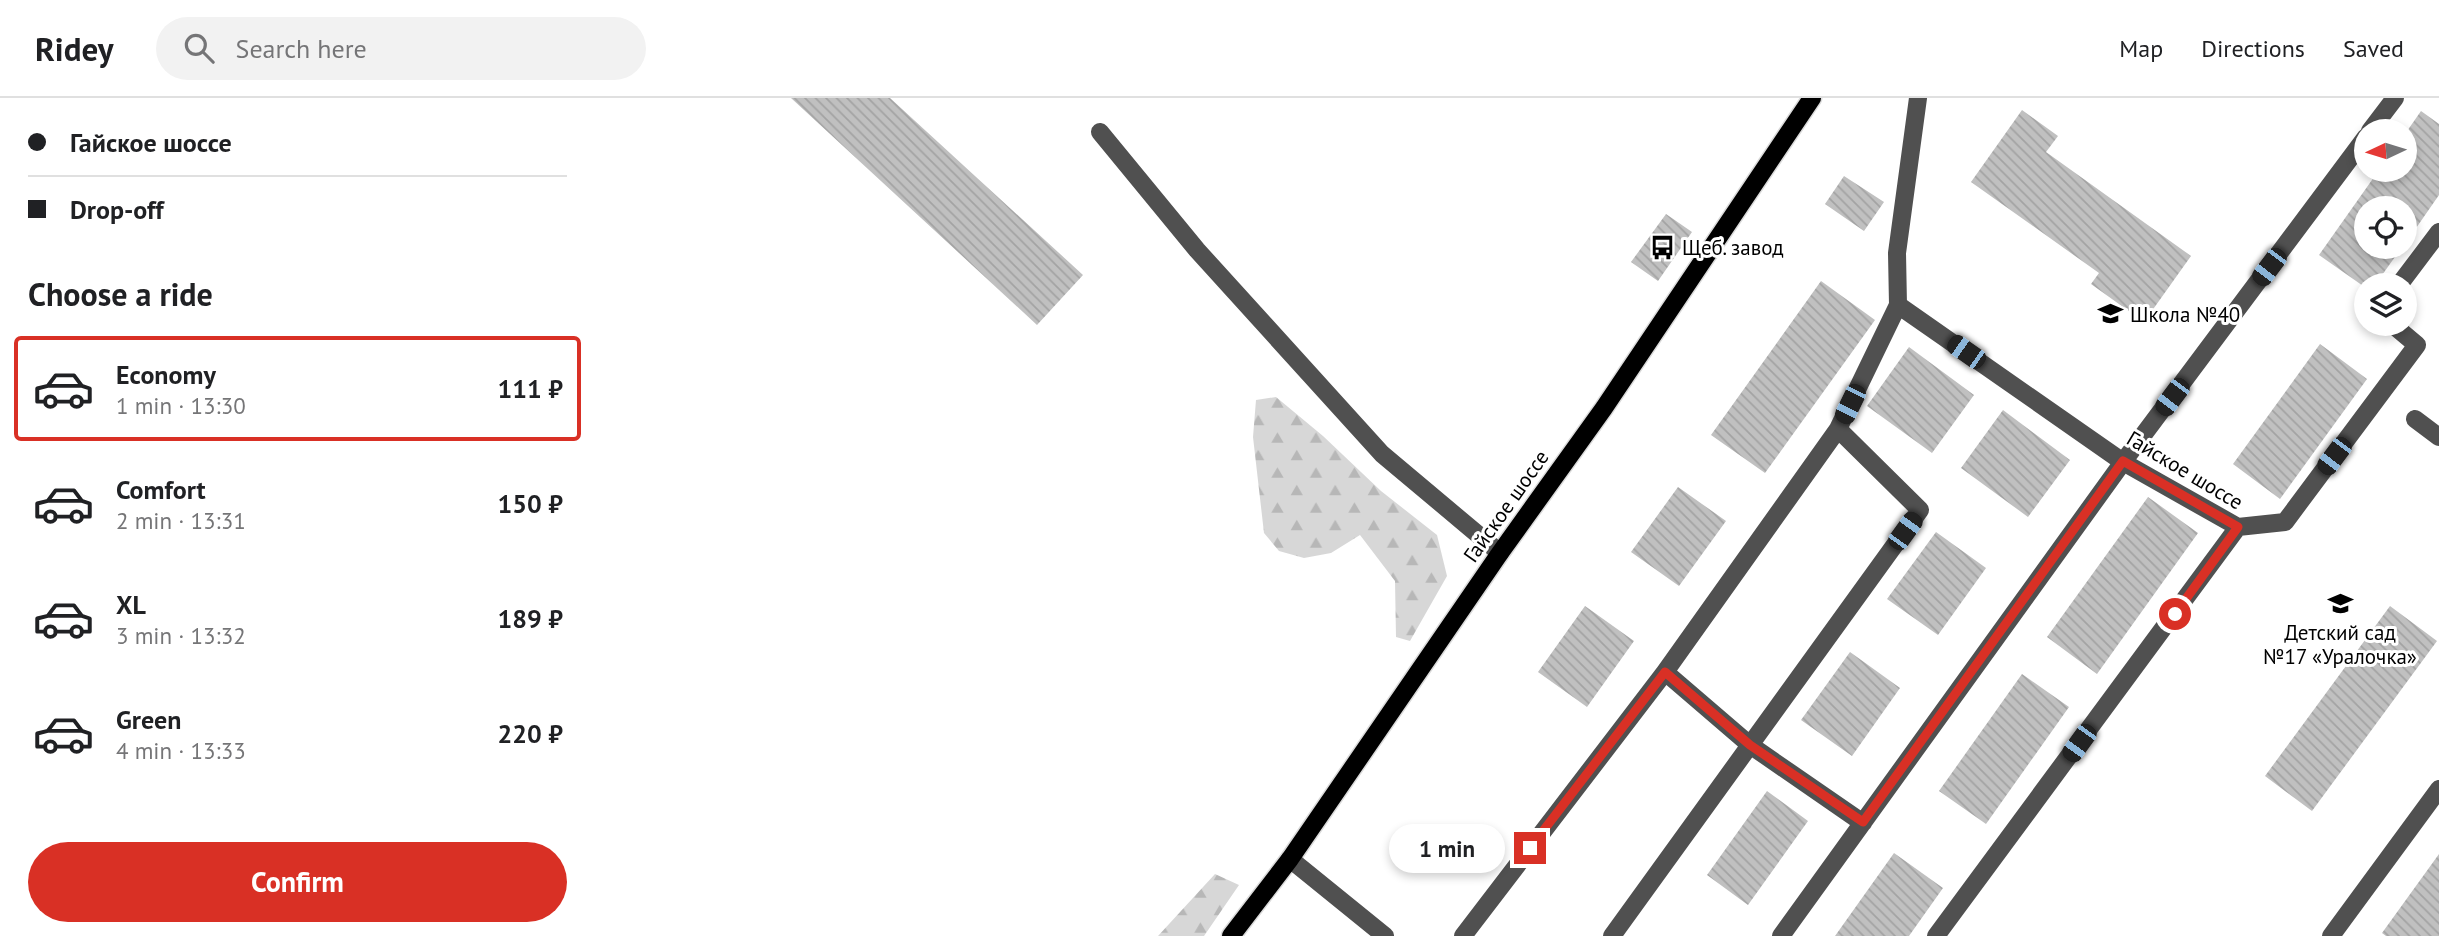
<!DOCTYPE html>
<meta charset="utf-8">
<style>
:root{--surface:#fff;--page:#f2f2f2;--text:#202124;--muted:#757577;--line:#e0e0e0;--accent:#d93025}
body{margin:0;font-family:"PT Sans",sans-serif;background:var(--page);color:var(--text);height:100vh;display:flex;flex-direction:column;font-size:26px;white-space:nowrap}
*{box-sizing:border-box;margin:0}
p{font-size:23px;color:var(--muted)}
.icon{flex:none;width:38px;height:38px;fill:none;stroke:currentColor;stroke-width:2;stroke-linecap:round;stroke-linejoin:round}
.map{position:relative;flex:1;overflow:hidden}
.panel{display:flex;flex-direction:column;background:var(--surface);width:595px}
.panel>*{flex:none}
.guide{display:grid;align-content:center;height:154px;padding:0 28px;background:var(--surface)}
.needle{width:46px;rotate:266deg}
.controls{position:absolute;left:1759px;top:21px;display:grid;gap:14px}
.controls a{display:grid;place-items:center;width:63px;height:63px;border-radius:50%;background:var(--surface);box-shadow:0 4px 10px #0003;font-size:35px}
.end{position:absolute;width:32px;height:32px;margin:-16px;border:9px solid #d93025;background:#fff;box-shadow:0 0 0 4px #fff}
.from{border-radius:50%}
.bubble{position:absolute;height:49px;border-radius:24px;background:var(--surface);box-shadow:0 4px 10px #0003;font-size:23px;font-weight:700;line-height:49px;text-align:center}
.car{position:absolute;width:21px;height:42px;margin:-21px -10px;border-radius:9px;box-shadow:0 0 5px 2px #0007;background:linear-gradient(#222 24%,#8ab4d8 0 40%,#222 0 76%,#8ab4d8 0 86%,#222 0)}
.guide b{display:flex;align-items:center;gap:24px;height:66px;font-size:26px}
.guide b+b{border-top:2px solid var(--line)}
.guide i{width:18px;height:18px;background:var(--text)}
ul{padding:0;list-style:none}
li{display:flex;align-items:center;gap:21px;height:105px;margin:0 14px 10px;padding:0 14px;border:4px solid transparent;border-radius:7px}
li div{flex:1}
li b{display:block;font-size:26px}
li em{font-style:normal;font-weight:700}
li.current{border-color:var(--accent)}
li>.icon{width:63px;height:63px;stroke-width:1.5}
h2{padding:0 28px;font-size:32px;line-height:84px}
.primary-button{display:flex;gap:14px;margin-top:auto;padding:14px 28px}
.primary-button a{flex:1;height:80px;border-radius:42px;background:var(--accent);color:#fff;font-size:28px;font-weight:700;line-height:80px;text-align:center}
header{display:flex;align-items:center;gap:42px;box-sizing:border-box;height:98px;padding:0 35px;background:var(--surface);border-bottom:2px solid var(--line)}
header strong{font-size:33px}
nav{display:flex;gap:38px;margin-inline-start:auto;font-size:24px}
.search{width:490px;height:63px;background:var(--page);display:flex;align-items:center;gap:18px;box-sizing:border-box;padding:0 24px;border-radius:38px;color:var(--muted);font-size:26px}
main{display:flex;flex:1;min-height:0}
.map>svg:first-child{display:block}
.forest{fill:url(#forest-firs)}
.building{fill:url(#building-back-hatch)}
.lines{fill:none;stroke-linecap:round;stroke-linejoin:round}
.major-casing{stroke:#dbdbdb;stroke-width:21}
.minor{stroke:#505050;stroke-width:18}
.major{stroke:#000;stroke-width:18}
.route{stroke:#d93025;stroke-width:9}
.labels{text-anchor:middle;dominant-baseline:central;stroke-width:6;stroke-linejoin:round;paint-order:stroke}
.poi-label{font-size:21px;fill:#000;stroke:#fff;text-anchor:start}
.street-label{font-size:21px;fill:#000;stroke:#fff}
</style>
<header>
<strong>Ridey</strong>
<div class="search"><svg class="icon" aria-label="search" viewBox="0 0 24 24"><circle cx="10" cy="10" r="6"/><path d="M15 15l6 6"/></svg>Search here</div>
<nav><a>Map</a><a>Directions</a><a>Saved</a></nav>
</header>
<main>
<section class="panel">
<div class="guide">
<b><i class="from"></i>Гайское шоссе</b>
<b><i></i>Drop-off</b>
</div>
<h2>Choose a ride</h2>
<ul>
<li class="current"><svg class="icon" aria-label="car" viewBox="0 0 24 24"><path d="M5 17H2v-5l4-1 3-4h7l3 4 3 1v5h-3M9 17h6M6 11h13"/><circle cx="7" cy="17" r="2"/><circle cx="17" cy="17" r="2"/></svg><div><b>Economy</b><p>1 min · 13:30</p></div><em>111 ₽</em></li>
<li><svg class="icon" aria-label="car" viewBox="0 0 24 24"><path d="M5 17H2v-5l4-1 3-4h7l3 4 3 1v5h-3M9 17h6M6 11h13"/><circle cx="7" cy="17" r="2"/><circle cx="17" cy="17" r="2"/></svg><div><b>Comfort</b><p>2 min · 13:31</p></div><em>150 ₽</em></li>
<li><svg class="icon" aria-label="car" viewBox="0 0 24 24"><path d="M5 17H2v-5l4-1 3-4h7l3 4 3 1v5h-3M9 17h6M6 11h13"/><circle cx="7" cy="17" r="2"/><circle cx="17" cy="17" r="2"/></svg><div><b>XL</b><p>3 min · 13:32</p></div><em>189 ₽</em></li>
<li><svg class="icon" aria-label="car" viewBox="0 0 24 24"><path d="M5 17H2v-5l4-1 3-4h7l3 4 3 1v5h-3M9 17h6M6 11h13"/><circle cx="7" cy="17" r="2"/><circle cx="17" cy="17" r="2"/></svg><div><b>Green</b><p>4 min · 13:33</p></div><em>220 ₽</em></li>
</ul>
<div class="primary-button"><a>Confirm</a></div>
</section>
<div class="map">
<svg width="1844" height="838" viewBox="0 0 1844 838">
<defs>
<pattern id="forest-firs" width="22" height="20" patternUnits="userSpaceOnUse" patternTransform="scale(1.75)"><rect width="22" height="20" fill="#d7d7d7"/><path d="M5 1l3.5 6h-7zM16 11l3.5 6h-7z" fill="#b7b7b7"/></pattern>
<pattern id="building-back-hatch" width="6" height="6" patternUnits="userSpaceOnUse" patternTransform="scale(1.75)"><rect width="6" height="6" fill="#c0c0c0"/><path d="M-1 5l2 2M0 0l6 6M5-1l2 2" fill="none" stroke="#a3a3a3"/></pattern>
</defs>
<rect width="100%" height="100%" fill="#fff"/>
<path class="forest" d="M681,299l47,39 58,55 56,44 10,41 -37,65 -14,-4 -1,-56 -35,-46 -29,18 -27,5 -25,-7 -15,-18 -11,-96 3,-37z
M620,776l24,11 -35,51h-46z"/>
<path class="building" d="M196,0h99l193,177 -46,50z
M1427,12l36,26 -12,16 145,104 -47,66 -53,-38 8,-11 -128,-91z
M1826,13l18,13v71l-34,49v-36h-39v39h36l-27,38h-9v3l-47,-33 60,-85h26v-36z
M1249,78l40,26 -20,29 -39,-27z
M1071,116l26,18 -34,49 -27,-19z
M1226,183l54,39 -110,153 -54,-38z
M1725,246l47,35 -87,120 -47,-35z
M1314,249l65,48 -42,58 -65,-47z
M1408,312l67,50 -42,57 -67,-49z
M1083,389l48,34 -47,65 -48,-34z
M1553,399l50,36 -101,141 -50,-37z
M1341,434l50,36 -48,67 -51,-36z
M990,508l49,35 -47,66 -49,-35z
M1795,508l47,35 -125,170 -47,-35z
M1255,554l50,36 -48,68 -51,-36z
M1427,576l47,33 -83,117 -47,-33z
M1172,693l41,30 -60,84 -41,-30z
M1299,755l49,35 -34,48h-74z
M1844,756v82h-53l-4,-3z"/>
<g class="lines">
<defs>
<path id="major" d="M636,838l59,-77 210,-306 104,-145 208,-310"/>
</defs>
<use href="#major" class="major-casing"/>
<path class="minor" d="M1323,0l-21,155 1,52 225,157 115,65 -302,409
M1775,33l25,-33
M505,34l97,118 185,204 118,99
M1804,187l40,-53
M1820,321l24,18
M1643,429l47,-5 132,-177 -25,-21
M1070,574l85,73 113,78
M695,761l95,77
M868,838l202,-264 173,-243 60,-124
M1017,838l308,-426 -82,-81
M1186,838l342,-474 243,-325
M1736,838l108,-147"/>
<use href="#major" class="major"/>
</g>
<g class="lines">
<path class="route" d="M935,750l135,-176 85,73 113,77 260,-361 115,66 -63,87"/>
</g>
<defs>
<symbol id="bus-bare" viewBox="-9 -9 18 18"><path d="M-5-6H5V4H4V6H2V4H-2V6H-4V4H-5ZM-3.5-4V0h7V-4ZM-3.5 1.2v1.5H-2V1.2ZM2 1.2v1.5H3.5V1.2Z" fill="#000" stroke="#fff" stroke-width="2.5" paint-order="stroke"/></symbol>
<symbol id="school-bare" viewBox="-9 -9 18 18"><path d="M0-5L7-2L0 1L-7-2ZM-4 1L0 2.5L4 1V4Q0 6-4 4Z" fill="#000" stroke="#fff" stroke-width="2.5" paint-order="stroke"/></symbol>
</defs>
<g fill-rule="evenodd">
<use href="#bus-bare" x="1050" y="132" width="35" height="35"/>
<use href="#school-bare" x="1498" y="198" width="35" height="35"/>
<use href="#school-bare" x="1728" y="488" width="35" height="35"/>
</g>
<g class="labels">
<g class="poi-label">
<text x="1087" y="149">Щеб. завод</text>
<text x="1535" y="216">Школа №40</text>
<text x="1745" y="534" text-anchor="middle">Детский сад<tspan x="1745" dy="24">№17 «Уралочка»</tspan></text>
</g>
<g class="street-label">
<text transform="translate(1590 372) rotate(31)">Гайское шоссе</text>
<text transform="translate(911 408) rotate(-55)">Гайское шоссе</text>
</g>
</g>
</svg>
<div class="controls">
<a><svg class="needle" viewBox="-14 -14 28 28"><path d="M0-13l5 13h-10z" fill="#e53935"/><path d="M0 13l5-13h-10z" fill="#757577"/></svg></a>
<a><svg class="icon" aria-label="locate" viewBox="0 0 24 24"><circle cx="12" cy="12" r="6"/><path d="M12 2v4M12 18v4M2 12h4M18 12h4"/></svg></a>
<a><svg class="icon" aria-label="layers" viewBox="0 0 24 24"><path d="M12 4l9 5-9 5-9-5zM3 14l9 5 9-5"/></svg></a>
</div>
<i class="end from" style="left:1580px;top:516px"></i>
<i class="end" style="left:935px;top:750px"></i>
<div class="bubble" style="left:794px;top:726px;width:116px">1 min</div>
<i class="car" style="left:1674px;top:169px;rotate:217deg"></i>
<i class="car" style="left:1371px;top:254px;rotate:305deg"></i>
<i class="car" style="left:1577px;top:299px;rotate:217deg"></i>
<i class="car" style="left:1255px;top:306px;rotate:206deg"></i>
<i class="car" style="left:1739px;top:358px;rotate:217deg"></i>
<i class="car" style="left:1310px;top:433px;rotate:36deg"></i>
<i class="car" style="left:1484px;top:645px;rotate:216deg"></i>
</div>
</main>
